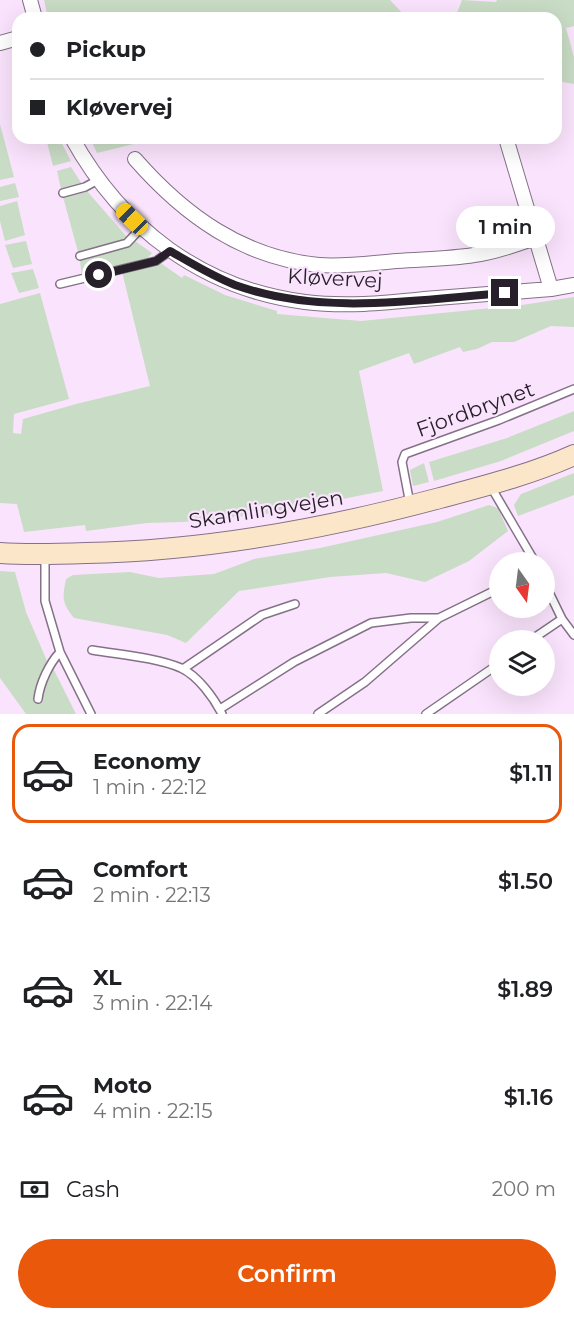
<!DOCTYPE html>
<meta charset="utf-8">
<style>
:root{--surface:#fff;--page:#f6f6f6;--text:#202124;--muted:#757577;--line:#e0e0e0;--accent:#ea580c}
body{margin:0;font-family:Montserrat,sans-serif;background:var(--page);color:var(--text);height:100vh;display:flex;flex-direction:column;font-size:22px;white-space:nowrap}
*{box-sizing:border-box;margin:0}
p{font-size:20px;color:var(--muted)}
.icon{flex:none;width:33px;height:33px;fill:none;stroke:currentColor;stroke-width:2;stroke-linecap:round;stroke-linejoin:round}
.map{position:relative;height:714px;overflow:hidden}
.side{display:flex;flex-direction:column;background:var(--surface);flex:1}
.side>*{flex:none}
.top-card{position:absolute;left:12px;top:12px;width:550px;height:132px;border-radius:18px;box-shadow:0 6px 24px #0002;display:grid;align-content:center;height:132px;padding:0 18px;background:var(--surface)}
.needle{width:39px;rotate:166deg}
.tools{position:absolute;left:489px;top:552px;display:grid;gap:12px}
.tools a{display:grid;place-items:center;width:66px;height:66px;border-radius:50%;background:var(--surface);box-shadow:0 6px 24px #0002;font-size:30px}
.end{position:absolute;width:27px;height:27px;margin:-14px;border:8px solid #271f29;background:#fff;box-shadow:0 0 0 3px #fff}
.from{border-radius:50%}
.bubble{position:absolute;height:42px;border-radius:21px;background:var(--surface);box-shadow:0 6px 24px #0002;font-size:20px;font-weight:600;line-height:42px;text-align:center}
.car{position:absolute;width:18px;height:36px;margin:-18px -9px;border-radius:8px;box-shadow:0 0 4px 2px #0007;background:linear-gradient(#f5c518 24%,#345 0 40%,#f5c518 0 76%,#345 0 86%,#f5c518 0)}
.top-card b{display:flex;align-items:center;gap:21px;height:57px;font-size:22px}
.top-card b+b{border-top:2px solid var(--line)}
.top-card i{width:15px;height:15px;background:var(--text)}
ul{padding:10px 0 0;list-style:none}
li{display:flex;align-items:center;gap:18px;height:99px;margin:0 12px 9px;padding:0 6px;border:3px solid transparent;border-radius:18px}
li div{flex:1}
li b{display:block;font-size:22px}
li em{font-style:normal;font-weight:600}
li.current{border-color:var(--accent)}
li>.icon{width:54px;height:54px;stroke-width:1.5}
.pay{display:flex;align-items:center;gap:15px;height:66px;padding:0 18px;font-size:22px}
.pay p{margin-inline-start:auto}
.primary-button{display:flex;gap:12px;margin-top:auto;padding:12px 18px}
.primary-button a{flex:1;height:69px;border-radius:36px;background:var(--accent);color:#fff;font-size:24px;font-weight:600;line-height:69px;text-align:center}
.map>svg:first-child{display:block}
.green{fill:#c9dcc5}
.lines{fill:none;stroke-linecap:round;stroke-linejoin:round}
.lane-casing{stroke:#847187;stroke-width:10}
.street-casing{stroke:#847187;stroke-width:16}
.secondary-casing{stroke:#847187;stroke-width:22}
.lane{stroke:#fff;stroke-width:7}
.street{stroke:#fff;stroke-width:14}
.secondary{stroke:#fce6c9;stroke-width:20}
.route{stroke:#271f29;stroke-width:8}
.labels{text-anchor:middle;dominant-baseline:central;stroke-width:4.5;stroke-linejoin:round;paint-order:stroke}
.street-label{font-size:21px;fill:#271f29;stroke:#fae4fd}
</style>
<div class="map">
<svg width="574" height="714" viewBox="0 0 574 714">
<rect width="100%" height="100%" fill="#fae4fd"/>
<path class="green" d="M44,0h346l17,18h-359z
M462,0l34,2 1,-2h77v26l-8,2 8,29v27l-17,-3 -1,-63h-101z
M0,124l14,53 -14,3z
M46,138h13l12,23 -18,5z
M90,138h68l-61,15z
M71,167l11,17 -21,5 -4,-18z
M15,183l4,14 -19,4v-14z
M87,191l40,46 -5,3 -44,12 -15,-55z
M17,201l8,34 -20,6 -5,-20v-15z
M26,241l6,23 -19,4 -8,-23z
M135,241l17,12 -5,6 -65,19 -2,-17 47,-14z
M162,264l20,14 2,-3 41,20 52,16v3l84,7 161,-16 52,-8v30l-23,-1 -37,16h-22l-15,7 -14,3 -3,-5 -46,17 -5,-11 -50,18 24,120 -117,23 -83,8 -36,1 -61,8 -1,-6 -61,7 -7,-28 -17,-1v-199l40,-11 29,106 -55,15 -1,19 8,1 2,-15 53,-15 74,-18 -28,-114z
M33,269l6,19 -20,5 -8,-20z
M574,411v20l-73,30 -67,20 -5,-19 78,-24z
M424,463l5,19 -16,4 -3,-16z
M574,473v22l-56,21 -4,-11 7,-11z
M489,505l9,3 10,23 -39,30 -44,21 -39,-9 -56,4 -91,14 -53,52 -19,-8 -93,-17c-12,-15 -12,-20 -8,-39l7,-4 57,-3 29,6 55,-4 40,-15 66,-11 117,-26z
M0,571l15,1 11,40 21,49 -11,25 6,7 11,-25 23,46h-50l-26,-36z"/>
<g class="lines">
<defs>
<path id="lane" d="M63,193l22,-6 13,-7
M80,256l47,-13 14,-15
M60,284l96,-23 14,-10
M491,487l44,75
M410,504l-8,-42 3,-8 94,-34 75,-31
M45,555v46l15,51 31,62
M562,619l12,16
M531,640l31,-21 -18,-37
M92,650c29,5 62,7 89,18 17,8 33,30 41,46
M183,669l79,-54 33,-11
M38,699c2,-16 11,-35 22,-47
M220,709l74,-47 77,-39 40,-5h28
M318,714l47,-32 74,-64 61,-30
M426,714l74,-51"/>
<path id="street" d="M30,0l5,18
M0,43l18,-5
M72,138c50,90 130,151 233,164 40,5 79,1 119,-3 42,-3 84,-7 127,-10l23,-4
M506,138l45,151
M135,159c49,56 108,99 184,106 26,2 52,-2 78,-4 25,-2 52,-2 77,-6 21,-2 42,-11 62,-17"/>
<path id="secondary" d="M0,553c29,2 58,1 86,0 120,-2 239,-24 354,-55 45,-12 92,-24 134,-43"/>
</defs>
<use href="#lane" class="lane-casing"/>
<use href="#street" class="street-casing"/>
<use href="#secondary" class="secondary-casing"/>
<use href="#lane" class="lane"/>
<use href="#street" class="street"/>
<use href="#secondary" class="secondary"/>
</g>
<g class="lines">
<path class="route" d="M99,275l57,-14 14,-10c21,12 42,25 65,34 87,31 180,15 270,8"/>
</g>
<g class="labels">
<g class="street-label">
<text transform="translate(335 278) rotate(3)">Kløvervej</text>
<text transform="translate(475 409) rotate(-20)">Fjordbrynet</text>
<text transform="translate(266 509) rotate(-9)">Skamlingvejen</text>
</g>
</g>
</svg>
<div class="tools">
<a><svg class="needle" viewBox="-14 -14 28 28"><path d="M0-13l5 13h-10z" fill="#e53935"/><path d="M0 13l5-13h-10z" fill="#757577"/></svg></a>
<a><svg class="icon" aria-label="layers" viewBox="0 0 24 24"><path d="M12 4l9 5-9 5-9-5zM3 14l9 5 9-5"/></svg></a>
</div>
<i class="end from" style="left:99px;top:275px"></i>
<i class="end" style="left:505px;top:293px"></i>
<div class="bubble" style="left:456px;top:206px;width:99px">1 min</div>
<i class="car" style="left:132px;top:219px;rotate:314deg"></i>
<div class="top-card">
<b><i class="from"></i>Pickup</b>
<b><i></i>Kløvervej</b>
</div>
</div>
<section class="side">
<ul>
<li class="current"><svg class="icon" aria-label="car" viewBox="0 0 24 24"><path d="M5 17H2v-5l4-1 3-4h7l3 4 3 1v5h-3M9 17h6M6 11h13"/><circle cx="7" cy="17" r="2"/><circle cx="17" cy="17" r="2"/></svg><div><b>Economy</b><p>1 min · 22:12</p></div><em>$1.11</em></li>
<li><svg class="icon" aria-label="car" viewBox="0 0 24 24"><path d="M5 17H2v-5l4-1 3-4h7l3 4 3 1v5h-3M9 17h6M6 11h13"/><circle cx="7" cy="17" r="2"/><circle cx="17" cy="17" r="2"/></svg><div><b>Comfort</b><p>2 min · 22:13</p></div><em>$1.50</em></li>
<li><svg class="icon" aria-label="car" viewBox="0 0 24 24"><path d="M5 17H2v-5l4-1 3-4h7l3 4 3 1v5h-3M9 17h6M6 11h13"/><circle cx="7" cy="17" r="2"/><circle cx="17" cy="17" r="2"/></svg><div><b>XL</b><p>3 min · 22:14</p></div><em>$1.89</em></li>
<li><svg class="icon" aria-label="car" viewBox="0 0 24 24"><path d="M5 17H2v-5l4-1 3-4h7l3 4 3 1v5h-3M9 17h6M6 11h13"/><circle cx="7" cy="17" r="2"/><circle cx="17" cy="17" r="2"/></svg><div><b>Moto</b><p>4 min · 22:15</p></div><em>$1.16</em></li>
</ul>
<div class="pay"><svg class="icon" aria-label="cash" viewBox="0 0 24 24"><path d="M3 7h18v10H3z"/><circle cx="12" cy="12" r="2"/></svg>Cash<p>200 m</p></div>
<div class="primary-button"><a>Confirm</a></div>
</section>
